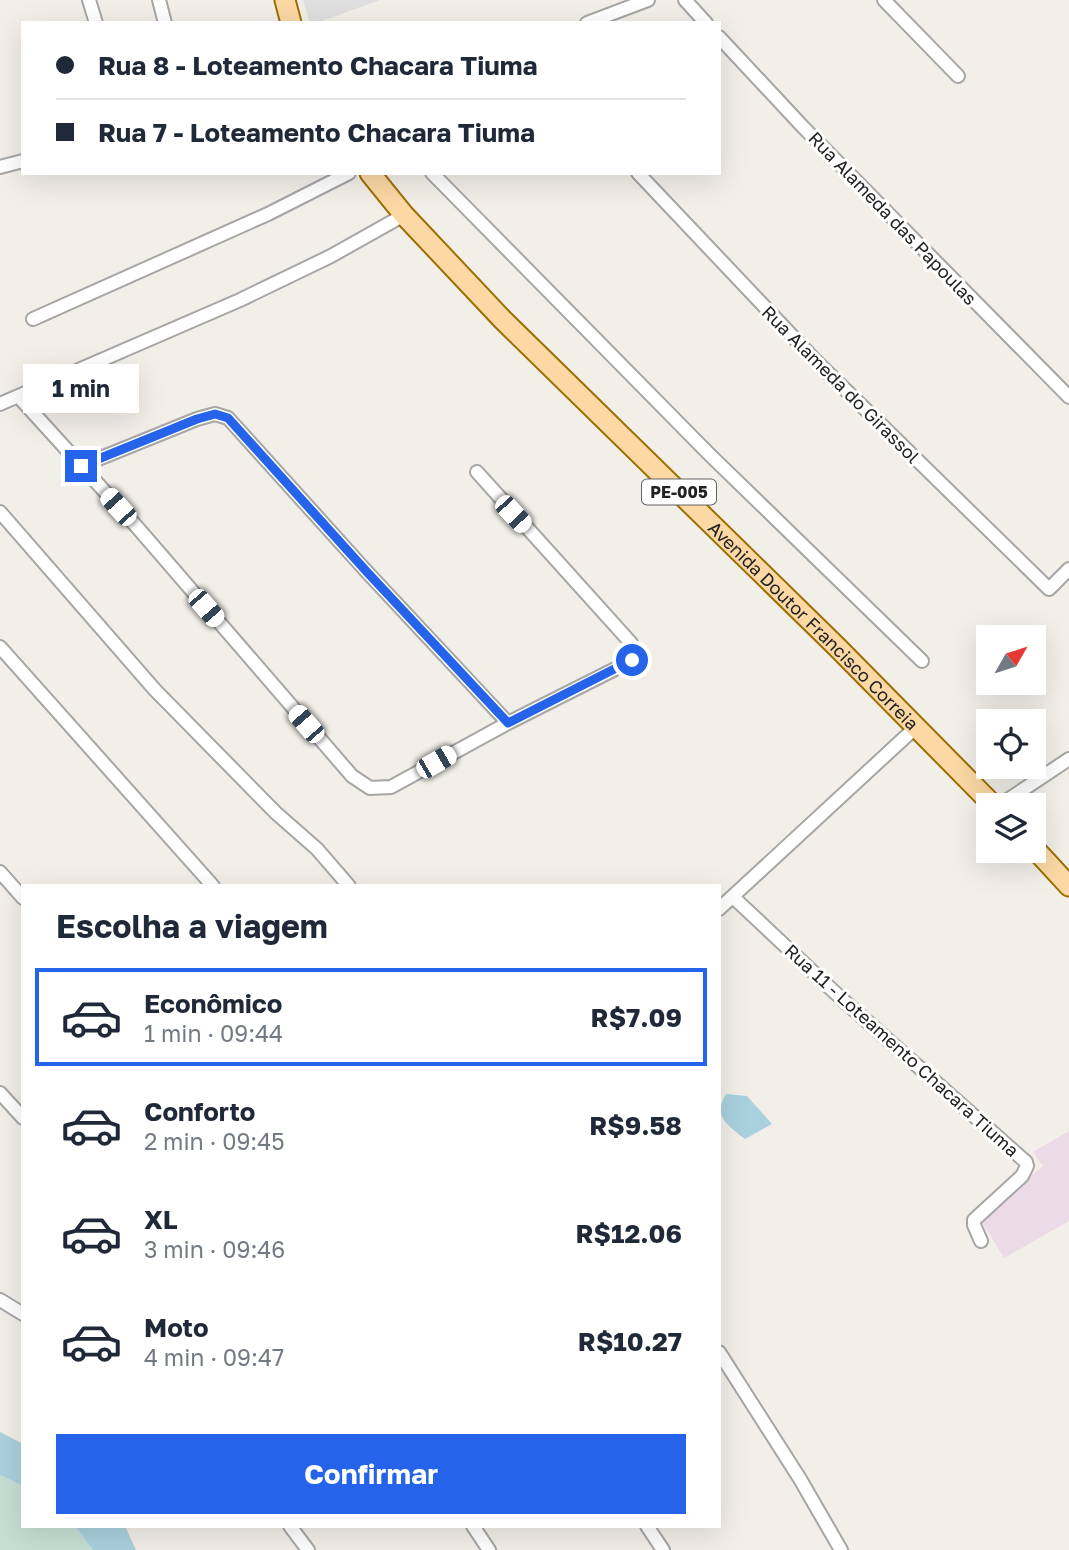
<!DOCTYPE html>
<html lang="pt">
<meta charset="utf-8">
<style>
:root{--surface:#fff;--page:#f2f2f3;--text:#1f2937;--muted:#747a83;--line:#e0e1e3;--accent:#2563eb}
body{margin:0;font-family:"Golos Text",sans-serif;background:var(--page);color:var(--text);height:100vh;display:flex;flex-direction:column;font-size:26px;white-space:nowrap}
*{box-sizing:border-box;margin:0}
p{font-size:23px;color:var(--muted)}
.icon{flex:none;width:38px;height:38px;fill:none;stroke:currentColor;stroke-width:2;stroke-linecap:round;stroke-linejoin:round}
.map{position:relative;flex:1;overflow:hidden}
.sheet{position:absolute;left:21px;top:884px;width:700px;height:644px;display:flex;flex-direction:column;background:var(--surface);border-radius:0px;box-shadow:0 7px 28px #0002}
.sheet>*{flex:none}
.top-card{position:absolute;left:21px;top:21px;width:700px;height:154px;border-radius:0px;box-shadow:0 7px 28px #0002;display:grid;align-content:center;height:154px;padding:0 35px;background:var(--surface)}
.needle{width:46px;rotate:51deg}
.tools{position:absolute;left:976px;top:625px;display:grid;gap:14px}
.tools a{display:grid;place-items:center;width:70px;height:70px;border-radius:0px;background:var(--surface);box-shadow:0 7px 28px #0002;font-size:35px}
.end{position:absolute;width:32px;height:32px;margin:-16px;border:9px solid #2563eb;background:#fff;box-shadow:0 0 0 4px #fff}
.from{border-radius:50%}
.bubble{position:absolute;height:49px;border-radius:0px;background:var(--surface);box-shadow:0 7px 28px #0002;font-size:23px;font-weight:700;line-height:49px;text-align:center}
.car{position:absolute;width:21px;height:42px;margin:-21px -10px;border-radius:9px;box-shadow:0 0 5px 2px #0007;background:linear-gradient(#fff 24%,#345 0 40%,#fff 0 76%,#345 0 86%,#fff 0)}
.top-card b{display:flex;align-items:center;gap:24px;height:66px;font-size:26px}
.top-card b+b{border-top:2px solid var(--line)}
.top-card i{width:18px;height:18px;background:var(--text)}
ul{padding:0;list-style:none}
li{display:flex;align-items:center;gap:21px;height:98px;margin:0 14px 10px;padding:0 21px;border:4px solid transparent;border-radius:0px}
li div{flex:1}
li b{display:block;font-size:26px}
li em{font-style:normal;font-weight:700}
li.on{border-color:var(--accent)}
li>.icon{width:63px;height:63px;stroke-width:1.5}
h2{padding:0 35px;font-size:32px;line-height:84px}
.primary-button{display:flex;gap:14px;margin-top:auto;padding:14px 35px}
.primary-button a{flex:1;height:80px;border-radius:0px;background:var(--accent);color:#fff;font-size:28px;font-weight:700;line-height:80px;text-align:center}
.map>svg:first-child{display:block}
.residential{fill:#e0dfdf}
.industrial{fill:#ebdbe7}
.wetland{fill:#c6dfd4}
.water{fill:#aad1de}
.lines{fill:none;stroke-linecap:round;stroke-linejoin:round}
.street-casing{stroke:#a6a6a6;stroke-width:16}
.primary-casing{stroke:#9d6f02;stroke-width:23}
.street{stroke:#fff;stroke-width:12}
.primary{stroke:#fbd8a4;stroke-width:19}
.route{stroke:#2563eb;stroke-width:9}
.labels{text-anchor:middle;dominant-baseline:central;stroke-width:6;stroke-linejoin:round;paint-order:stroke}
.shield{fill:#fff;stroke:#646464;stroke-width:2}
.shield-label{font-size:16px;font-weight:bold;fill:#222}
.street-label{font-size:18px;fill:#222;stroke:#fff}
</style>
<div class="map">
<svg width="1069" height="1550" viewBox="0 0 1069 1550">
<rect width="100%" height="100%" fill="#f2efe9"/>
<path class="residential" d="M303,0h77l-64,23h-6z"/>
<path class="industrial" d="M1069,1131v90l-65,37 -25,-41 64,-51 -10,-14z"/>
<path class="wetland" d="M0,1475l23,11v40h52l18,24h-93z"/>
<path class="water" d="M726,1094l21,2 25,28 -27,15c-17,-14 -33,-22 -19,-45z
M0,1432l23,12v42l-23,-11z
M75,1526h50l11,24h-43z"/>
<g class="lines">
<defs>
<path id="street" d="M89,0l7,23
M159,0l6,23
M685,0l21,23
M884,0l74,76
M587,23l61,-23
M719,37l84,90 266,270
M0,167l23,-6
M432,173l277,281 213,207
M638,173l177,187 234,229 20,-20
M33,319l235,-105 81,-41
M18,396l119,131 215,249 18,12 21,-1 117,-64 121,-61 7,-9 -5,-10 -154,-171
M0,404l240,-104 91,-44 73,-41
M81,466l116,-47 18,-5 13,4 139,154 141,151
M0,512l155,178 121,123 41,36 32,37
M0,647l213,239
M1000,805l69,-46
M0,872l23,26
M733,897l111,104 182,161 1,4 -5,10 -48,44v5l7,16
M719,909l196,-181
M0,1093l23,25
M0,1300l23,14
M719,1352l81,127 41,71
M290,1526l18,24
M473,1526l16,24
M647,1526l16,24"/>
<g id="primary">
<path d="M285,0l6,23"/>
<path id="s1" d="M370,173l34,42 99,105 334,327 156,158"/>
<path d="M1034,848l35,38"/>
</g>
</defs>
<use href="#street" class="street-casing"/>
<use href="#primary" class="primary-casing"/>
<use href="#street" class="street"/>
<use href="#primary" class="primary"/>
</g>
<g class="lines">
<path class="route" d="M81,466l116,-47 18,-5 13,4 139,154 141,151 124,-63"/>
</g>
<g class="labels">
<rect class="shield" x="642" y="479.5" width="74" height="25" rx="5"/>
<g class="shield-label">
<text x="679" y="492">PE-005</text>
</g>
<g class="street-label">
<text transform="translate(893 218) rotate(46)">Rua Alameda das Papoulas</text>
<text transform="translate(841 384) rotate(45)">Rua Alameda do Girassol</text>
<text stroke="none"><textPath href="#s1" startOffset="634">Avenida Doutor Francisco Correia</textPath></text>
<text transform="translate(902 1050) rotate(42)">Rua 11 - Loteamento Chacara Tiuma</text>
</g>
</g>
</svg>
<div class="tools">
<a><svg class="needle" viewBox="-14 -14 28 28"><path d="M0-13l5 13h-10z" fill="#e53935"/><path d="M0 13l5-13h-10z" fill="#747a83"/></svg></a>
<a><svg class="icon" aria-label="locate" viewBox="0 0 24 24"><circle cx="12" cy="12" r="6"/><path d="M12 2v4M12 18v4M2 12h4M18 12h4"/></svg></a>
<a><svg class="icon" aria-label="layers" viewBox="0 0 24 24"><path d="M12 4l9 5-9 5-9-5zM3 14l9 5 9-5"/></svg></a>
</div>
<i class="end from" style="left:632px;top:660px"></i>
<i class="end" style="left:81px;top:466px"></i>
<div class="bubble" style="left:23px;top:364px;width:116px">1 min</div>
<i class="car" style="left:118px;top:507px;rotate:318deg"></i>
<i class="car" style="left:513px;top:514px;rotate:137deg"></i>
<i class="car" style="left:206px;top:608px;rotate:139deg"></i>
<i class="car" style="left:306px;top:724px;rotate:319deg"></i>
<i class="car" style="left:436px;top:762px;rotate:60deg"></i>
<div class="top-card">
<b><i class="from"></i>Rua 8 - Loteamento Chacara Tiuma</b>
<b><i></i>Rua 7 - Loteamento Chacara Tiuma</b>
</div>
<section class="sheet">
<h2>Escolha a viagem</h2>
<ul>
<li class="on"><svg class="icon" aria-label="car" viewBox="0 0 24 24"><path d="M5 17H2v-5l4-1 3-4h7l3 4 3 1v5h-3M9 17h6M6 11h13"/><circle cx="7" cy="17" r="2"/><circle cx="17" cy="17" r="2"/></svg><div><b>Econômico</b><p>1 min · 09:44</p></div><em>R$7.09</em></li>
<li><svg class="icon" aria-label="car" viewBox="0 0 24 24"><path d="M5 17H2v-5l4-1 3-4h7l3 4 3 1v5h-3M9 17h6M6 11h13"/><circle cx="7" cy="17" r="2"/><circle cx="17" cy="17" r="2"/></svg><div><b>Conforto</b><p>2 min · 09:45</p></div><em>R$9.58</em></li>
<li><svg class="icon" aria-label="car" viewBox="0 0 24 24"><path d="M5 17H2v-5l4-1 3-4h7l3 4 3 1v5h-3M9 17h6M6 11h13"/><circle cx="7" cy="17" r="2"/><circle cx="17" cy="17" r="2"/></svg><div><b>XL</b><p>3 min · 09:46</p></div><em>R$12.06</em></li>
<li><svg class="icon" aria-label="car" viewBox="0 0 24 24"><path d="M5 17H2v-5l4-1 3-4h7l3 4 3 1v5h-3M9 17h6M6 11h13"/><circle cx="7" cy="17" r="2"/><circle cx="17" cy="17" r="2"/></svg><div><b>Moto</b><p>4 min · 09:47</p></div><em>R$10.27</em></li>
</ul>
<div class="primary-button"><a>Confirmar</a></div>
</section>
</div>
